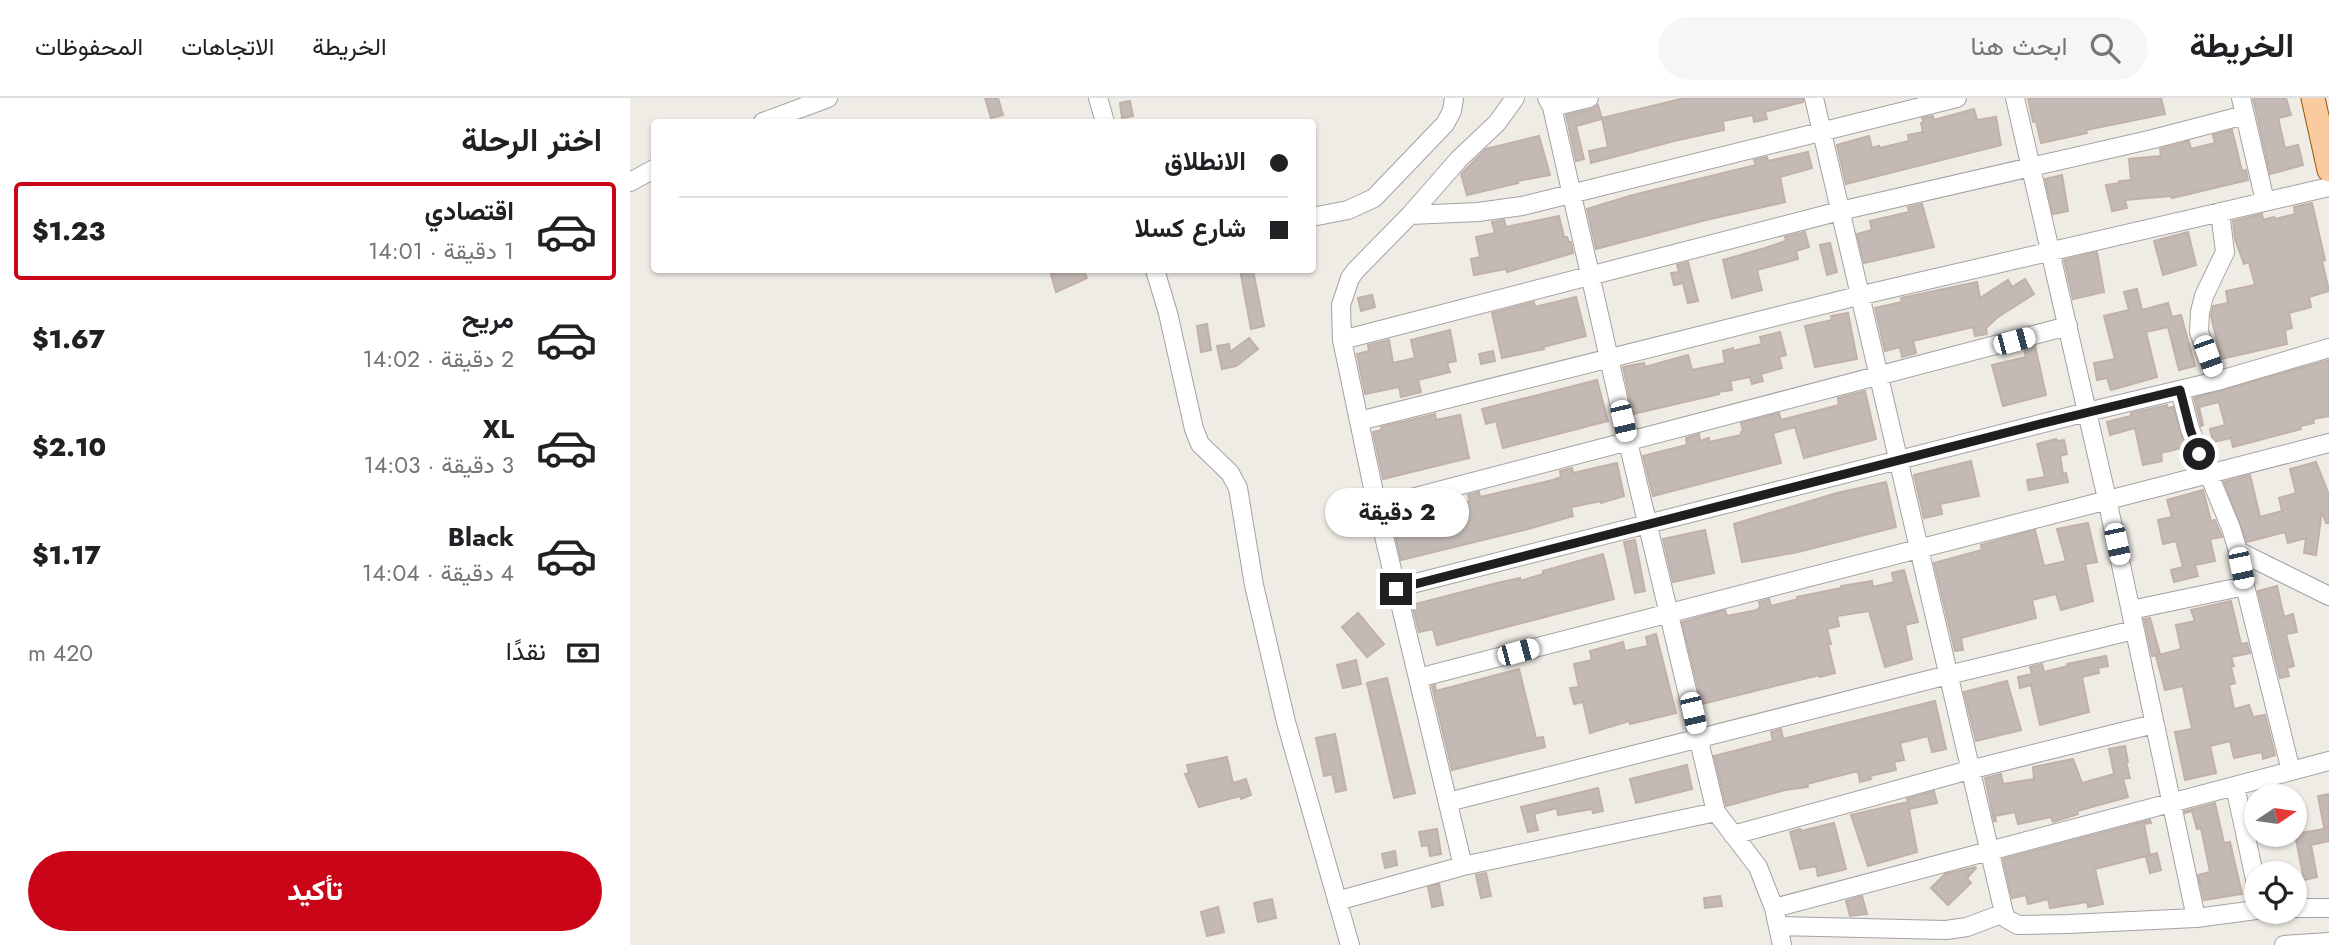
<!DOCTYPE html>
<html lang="ar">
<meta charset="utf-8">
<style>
:root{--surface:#fff;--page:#f6f6f6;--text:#202124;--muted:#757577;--line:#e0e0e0;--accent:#c90517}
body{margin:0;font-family:Jost,Vazirmatn,sans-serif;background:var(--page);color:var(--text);direction:rtl;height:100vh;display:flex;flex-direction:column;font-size:26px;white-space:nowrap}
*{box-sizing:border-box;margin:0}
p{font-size:23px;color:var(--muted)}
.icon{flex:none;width:38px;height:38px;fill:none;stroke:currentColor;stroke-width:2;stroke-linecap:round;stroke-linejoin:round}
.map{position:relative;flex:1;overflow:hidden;direction:ltr}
.sheet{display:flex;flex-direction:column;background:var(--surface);width:630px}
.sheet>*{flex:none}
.hud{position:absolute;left:21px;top:21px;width:665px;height:154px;border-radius:7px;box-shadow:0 2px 5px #0004;direction:rtl;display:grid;align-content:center;height:154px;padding:0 28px;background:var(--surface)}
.needle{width:46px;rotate:77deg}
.fabs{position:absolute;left:1614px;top:686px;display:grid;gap:14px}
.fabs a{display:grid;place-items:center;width:63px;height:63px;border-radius:50%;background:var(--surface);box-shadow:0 2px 5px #0004;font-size:35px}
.end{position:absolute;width:32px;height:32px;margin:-16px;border:9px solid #1f1f1f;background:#fff;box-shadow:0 0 0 4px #fff}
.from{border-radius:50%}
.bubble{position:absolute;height:49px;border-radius:24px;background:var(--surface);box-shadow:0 2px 5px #0004;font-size:23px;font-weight:800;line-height:49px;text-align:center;direction:rtl}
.car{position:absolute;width:21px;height:42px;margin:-21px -10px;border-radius:9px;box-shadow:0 0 5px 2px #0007;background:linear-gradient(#fff 24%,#345 0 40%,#fff 0 76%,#345 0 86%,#fff 0)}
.hud b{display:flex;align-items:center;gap:24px;height:66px;font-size:26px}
.hud b+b{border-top:2px solid var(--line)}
.hud i{width:18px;height:18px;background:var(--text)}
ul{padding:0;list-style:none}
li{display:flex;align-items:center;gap:21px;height:98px;margin:0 14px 10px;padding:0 14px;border:4px solid transparent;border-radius:7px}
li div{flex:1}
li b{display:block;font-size:26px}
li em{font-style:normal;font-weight:800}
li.selected{border-color:var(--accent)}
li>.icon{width:63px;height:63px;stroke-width:1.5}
h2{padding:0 28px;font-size:32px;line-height:84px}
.pay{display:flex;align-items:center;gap:18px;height:77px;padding:0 28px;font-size:26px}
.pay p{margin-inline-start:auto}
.action{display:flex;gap:14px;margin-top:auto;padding:14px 28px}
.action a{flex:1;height:80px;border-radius:42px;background:var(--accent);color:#fff;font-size:28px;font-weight:800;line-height:80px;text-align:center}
header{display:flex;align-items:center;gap:42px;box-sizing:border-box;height:98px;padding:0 35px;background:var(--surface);border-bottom:2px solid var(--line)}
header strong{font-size:33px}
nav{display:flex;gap:38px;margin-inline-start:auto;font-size:24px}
.search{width:490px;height:63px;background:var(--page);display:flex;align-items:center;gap:18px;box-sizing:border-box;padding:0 24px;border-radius:38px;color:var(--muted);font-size:26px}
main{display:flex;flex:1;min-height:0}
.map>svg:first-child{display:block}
.building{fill:#c4bab5;stroke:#c1b1a8;stroke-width:2}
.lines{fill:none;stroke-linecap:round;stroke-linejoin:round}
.minor-casing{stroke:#a3a3a3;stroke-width:20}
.major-casing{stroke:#965804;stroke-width:25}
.minor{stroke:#fff;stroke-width:18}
.major{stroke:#facba0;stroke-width:23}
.route{stroke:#1f1f1f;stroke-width:9}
</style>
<header>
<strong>الخريطة</strong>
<div class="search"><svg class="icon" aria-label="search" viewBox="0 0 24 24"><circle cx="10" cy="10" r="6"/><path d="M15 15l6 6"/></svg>ابحث هنا</div>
<nav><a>الخريطة</a><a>الاتجاهات</a><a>المحفوظات</a></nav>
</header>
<main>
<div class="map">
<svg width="1699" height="847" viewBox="0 0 1699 847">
<rect width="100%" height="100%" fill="#efebe5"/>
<path class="building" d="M355,0h13l5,17 -12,3z
M1055,0h118v4l-38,10 2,7 -13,3 -1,-7 -30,6 1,9 -50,11 -83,22 -2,-12 19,-4 -6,-29z
M1398,0h133l4,16 -79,16 1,3 -46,10 -5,-22 -3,1z
M1623,0h33l5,17 -13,3 7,30 13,-3 5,20 -33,9z
M500,3l3,15 -11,2 -2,-15z
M968,7l4,14 -26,7 8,33 -8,2 -10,-46 26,-6z
M1344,11l3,11 19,-3 5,28 -155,39 -9,-39 32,-9 3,12 7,-2 1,2 29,-7 -1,-6 15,-3 -2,-9 3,-1 -2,-4 11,-2 1,4z
M1602,32l10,41 4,-1 2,10 -76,18 -1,-2 -46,4 2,8 -15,3 -6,-26 14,-2 -1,-2 12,-1 -2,-21 32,-3 -1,-7 29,-8 2,8 24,-6 -2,-8z
M909,38l11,39 -33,6 1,2 -51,12 -6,-21 25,-25z
M1178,54l4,16 -32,9 5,25 -83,19 -106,28 -9,-40 46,-14 123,-30 -2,-5 13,-3 1,4z
M1432,77l6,36 -15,3 -8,-35z
M1682,105l13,57 -3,1 7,30 -20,6 2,10 -22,6 3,15 -7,2 2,14 -66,15 -10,-43 2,-10 15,-3 -2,-12 29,-6 -6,-23 -5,2 -9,-25 -2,-18 29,-7 1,6 11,-3 1,2 20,-5 -1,-7z
M1292,106l12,43 -70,16 -7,-29 15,-4 -2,-9 39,-9 -1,-5z
M929,118l5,21h3l2,5h2l2,11 -66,19 -1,-3 -32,6 -3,-16 9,-2 -4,-20 19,-4 -3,-11 12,-2 2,7z
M1175,134l4,15 -13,4 2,8 -41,11 5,20 -30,8 -9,-38 42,-12 21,-7 -1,-4z
M1558,134l8,33 -33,10 -9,-34z
M1200,145l7,29 -10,3 -7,-30z
M1467,154l7,40 -31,7 -9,-39z
M1058,164l10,39 -10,2 -5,-20 -9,2 -3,-12 8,-1 -2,-7z
M439,172h14l4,8 -31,14 -5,-18z
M610,172h13l11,56 -13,3z
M1395,181l9,15 -36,23 -12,11 1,6 -12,2 -2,-9 -60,14 3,12 -14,4 -2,-10 -15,4 -10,-43 27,-6 -1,-4 76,-16 3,16 28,-18 4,7z
M1507,191l5,21 26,-7 4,14 9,-2 14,51 -16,4 -11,-43 -22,5 11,45 -46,13 -4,-12 -10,2 -3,-17 21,-4 -11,-43 25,-6 -5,-18z
M742,197l3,12 -14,4 -3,-13z
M946,199l10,39 -43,11 1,2 -42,9 -10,-45 42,-11 1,5z
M1218,215l9,46 -42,8 -10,-41 27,-6 -1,-4z
M577,226l4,26 -10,2 -4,-26z
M820,232l6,31 -9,2 3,9 -32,8 3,12 -20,5 -2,-10 -34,7 -8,-40 12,-3 -1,-6 21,-5 4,23 22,-5 -4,-18z
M1150,234l6,23 -7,2 3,11 -21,6 2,7 -11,3 -2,-7 -20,4 2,9 -14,2 1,2 -86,20 -10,-47 21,-4 1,4 43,-12 4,15 33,-7 -2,-12 10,-3v3l29,-7 -2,-7z
M619,240l9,11 -22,17 -14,3 -5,-23 12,-2 1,8z
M1405,248l11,49 -43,11 -11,-41 34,-8 -2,-8z
M863,253l2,10 -14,3 -2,-10z
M1699,262v56l-16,3 1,4 -14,3 1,3 -68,18 -2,-9 -18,4 -3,-13 15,-4 -6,-23 -20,5 4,18 -2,1 -7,-28z
M967,282l11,41 -105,27 -7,-27 -10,3 -4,-15z
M1235,293l11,48 -72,19 -9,-31 -22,6 8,30 -128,33 -10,-40 44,-11 -1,-7 13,-4 1,7 9,-3v4l32,-7v-3l2,-1 -2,-8 38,-10 2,7 58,-15 -1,-7z
M1537,307v3l6,-1 12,40 -24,6 1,8 -19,4 -8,-37 -25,7 -3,-13 24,-6v-3z
M805,316l1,6 24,-5 9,43 -86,21 -10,-47 9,-2 -1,-3z
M1426,341l1,2 7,-1 3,14 -7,2 3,18 3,-1 2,9 -39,8 -2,-10 18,-3 -8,-33z
M1341,363l8,35 -39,8 2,10 -18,4 -10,-43z
M1686,364l13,33v28h-3l-4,-12 -6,44 -12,-2 2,-15 -18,5 -3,-11 -38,10 -23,-60 26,-7 10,42 22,-6 -3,-13 17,-5 -6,-24z
M987,365l7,33 -23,7v-2l-30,6 2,9 -41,12 -131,32 -9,-39 78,-20 -2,-6 11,-3 1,5 73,-17 8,-3 -1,-6 12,-3 1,5z
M1256,384l10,45 -98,25 -56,10 -8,-38 103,-31z
M1573,392l8,31 4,-1 7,17 -12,2 5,22 -20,4 3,11 -24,6 -3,-12 12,-3 -7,-26 -13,3 -5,-24 14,-3 -5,-17z
M1458,425l9,39 -12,2 8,37 -32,9 -5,-16 -24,6 4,18 -75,20 2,12 -8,1 -21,-88 48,-13 -1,-5 54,-15 9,36 22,-5 -9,-32z
M1075,432l9,43 -41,9 -10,-43z
M1005,442l10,51 -10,2 -11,-51z
M973,456l11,45 -177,46 -4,-16 -14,3 -7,-27 85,-22 23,-5v3l23,-7v-3z
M1274,472l14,52 -13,3 7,34 -27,8 -16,-56 -32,5 2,10 -12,3 4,15h-3l7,29 -15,4v-2l-118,29 -20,-82 43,-12 2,6 30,-6 3,-3 -1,-5 10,-3 2,7 27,-7 -1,-2 44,-9v-2l31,-5 1,6 21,-5 -2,-9z
M1647,488l7,31 9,-3 4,18 -11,2 8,32 -7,2 2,8 -9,2 -22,-87z
M1601,503l10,43 6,-1 3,10 -19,4 3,9 -3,1 4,16 -6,2 5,24 15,-4 4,12 12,-2 10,40 -12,4 -1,-7 -28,6 -4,-17 -20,5 6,27 -31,7 -10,-48 17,-3 -9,-43 -18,4 -9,-34 25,-7 -5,-24 19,-4 -4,-11z
M728,515l26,31 -17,13 -25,-30z
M1520,520l10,36 -8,2 -8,-37z
M1026,536l20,79 -46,11 -1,-3 -39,12 -7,-31 -9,2 -4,-16 9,-1 -5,-23 18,-4 -2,-9 15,-4 18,-5 2,9 23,-5 -2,-9z
M1476,558l2,10 -10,2 1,5 -17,4 7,35 -49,13 -9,-40 -11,3 -2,-11 14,-3 -2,-7 12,-3 2,8 24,-6 -1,-2z
M726,562l5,24 -18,4 -6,-23z
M889,571l17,69 7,-1 2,10 -93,23 -20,-84 3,-1 1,6z
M757,580l28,115 -21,5 -27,-115z
M1377,583l14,49 -45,11 -12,-49z
M1305,603l11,48 -14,3 -4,-16 -28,7 4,17 -10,2 2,8 -26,6 1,3 -11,3 -2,-11 -51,13 1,3 -23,3 -59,16 -12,-50 59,-15 -2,-9 10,-3 2,10z
M705,636l11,56 -10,2 -4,-18 -8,2 -8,-38z
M1495,648l3,16h-2l4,16 -7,1 5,18 -51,14 1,3 -25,8 -2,-5 -33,7 -3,-12 -20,4 1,5h-2l-9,-43 16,-4 2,10 31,-5 -1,-12 40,-8 9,24 32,-9 -5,-25z
M597,659l6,26 13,-4 5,16 -10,4 -1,-3 -41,11 -14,-33 4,-1 -2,-8z
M1057,667l5,24 -56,14 -6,-24z
M968,690l5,23 -10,2 -1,-4 -34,6 -1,-7 -23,6 4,16 -10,2 -7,-25z
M1304,693l3,12 -28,6 8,43 -49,14 -17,-51 57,-13 -1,-3z
M1699,696v32l-5,1 -6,-31z
M1585,705l9,40 6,-1 12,52 -38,6 -6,-25 12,-3 -9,-44 -4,1 -5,-18 -7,2v-2z
M1520,722l1,3 -7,1 6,31 -55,14 8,35 -15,3 -1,-5 -37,6 -2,-9 -20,5 -2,-9 -14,3 -9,-39z
M1204,725l12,46 -28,7 -2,-10 -16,3 -10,-37 10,-3 1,2z
M1699,730v13l-18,4 6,32 -13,3 -9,-46z
M807,731l4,25 -11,2 -2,-11 -6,1 -3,-14z
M765,753l2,14 -12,3 -3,-14z
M1527,755l4,17 -11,3 -4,-17z
M1345,769l1,1 -9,10 4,5 -23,22 -17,-17 14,-14z
M856,775l5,23 -10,2 -5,-23z
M809,786l4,21 -11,2 -4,-20z
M1090,798l2,10 -17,2 -1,-10z
M1232,798l5,18 -17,2 -4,-15z
M642,801l4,19 -18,4 -4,-19z
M588,809l6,25 -17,4 -6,-24z"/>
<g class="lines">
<defs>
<path id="minor" d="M468,0l7,24
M917,0l5,9 76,335 88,370 42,55 16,41 8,37
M1184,0l190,815 3,6 11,6 50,-1 128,-6 60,-8
M1385,0l92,401 89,419
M1611,0l24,103
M922,9l37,-9
M133,24l65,-24
M0,84l24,-13
M780,117l68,-3 44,-6 435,-108
M682,119l36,-7 26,-12 71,-74 7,-13 2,-13
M525,172l13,43 26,116 6,15 30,29 8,15 16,97 32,137 64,223
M712,242l498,-129 313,-72 92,-24
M1587,283l-18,-49 1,-20 4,-16 21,-44 -5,-40
M1550,292l10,39 41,99 7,23 91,45
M729,323l499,-125 471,-109
M747,409l691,-181
M1615,488l46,185
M766,490l691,-176 130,-31 112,-33
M1501,512l114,-24 -7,-35
M788,580l911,-235
M1605,688l21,98
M818,704l500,-127 186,-45
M1103,737l236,-65 185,-46
M833,768l-86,-359 -35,-167 -1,-35 9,-27 6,-8 54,-55 49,-56 38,-36 18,-25
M707,803l126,-35 253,-54
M1144,810l555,-147
M1664,810h35
M1148,828l168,4 21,-3 37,-14
M1654,847l45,-3"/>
<path id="major" d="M1683,0l16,72"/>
</defs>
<use href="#minor" class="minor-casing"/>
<use href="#major" class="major-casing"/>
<use href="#minor" class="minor"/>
<use href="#major" class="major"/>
</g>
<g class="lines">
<path class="route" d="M766,491l644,-165 140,-34 10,39 9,25"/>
</g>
</svg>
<div class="fabs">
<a><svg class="needle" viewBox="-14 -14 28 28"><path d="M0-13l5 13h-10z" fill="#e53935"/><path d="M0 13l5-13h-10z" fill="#757577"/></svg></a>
<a><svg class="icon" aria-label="locate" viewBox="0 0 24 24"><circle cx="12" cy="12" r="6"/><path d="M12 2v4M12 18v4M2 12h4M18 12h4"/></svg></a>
</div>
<i class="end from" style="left:1569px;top:356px"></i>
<i class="end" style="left:766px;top:491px"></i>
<div class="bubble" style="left:695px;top:390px;width:144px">2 دقيقة</div>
<i class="car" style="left:1384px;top:243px;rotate:75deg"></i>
<i class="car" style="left:1578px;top:258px;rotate:160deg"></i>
<i class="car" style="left:993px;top:323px;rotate:167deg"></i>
<i class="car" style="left:1487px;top:446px;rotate:168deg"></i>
<i class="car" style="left:1611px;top:470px;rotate:168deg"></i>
<i class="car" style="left:888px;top:554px;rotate:75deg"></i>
<i class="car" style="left:1063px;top:615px;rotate:167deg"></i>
<div class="hud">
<b><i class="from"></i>الانطلاق</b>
<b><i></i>شارع كسلا</b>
</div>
</div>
<section class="sheet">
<h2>اختر الرحلة</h2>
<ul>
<li class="selected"><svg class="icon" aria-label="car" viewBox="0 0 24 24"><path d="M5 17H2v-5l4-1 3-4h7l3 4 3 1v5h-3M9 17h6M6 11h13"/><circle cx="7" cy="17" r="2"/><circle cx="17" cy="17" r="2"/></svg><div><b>اقتصادي</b><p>1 دقيقة · 14:01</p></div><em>$1.23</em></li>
<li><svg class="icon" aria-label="car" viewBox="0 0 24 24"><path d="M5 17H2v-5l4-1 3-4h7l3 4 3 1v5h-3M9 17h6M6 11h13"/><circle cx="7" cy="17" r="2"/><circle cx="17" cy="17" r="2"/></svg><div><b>مريح</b><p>2 دقيقة · 14:02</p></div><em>$1.67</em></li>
<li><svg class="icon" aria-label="car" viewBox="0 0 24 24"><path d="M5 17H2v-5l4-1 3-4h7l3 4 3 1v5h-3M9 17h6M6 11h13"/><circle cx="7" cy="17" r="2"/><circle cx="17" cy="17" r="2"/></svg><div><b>XL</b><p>3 دقيقة · 14:03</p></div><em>$2.10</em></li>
<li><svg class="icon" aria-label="car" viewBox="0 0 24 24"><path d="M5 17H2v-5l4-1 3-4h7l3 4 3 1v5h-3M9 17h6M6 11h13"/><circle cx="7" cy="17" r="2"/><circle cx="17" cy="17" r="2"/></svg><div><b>Black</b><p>4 دقيقة · 14:04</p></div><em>$1.17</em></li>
</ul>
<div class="pay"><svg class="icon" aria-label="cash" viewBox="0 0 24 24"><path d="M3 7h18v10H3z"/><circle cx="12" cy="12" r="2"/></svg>نقدًا<p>420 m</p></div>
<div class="action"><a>تأكيد</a></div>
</section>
</main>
